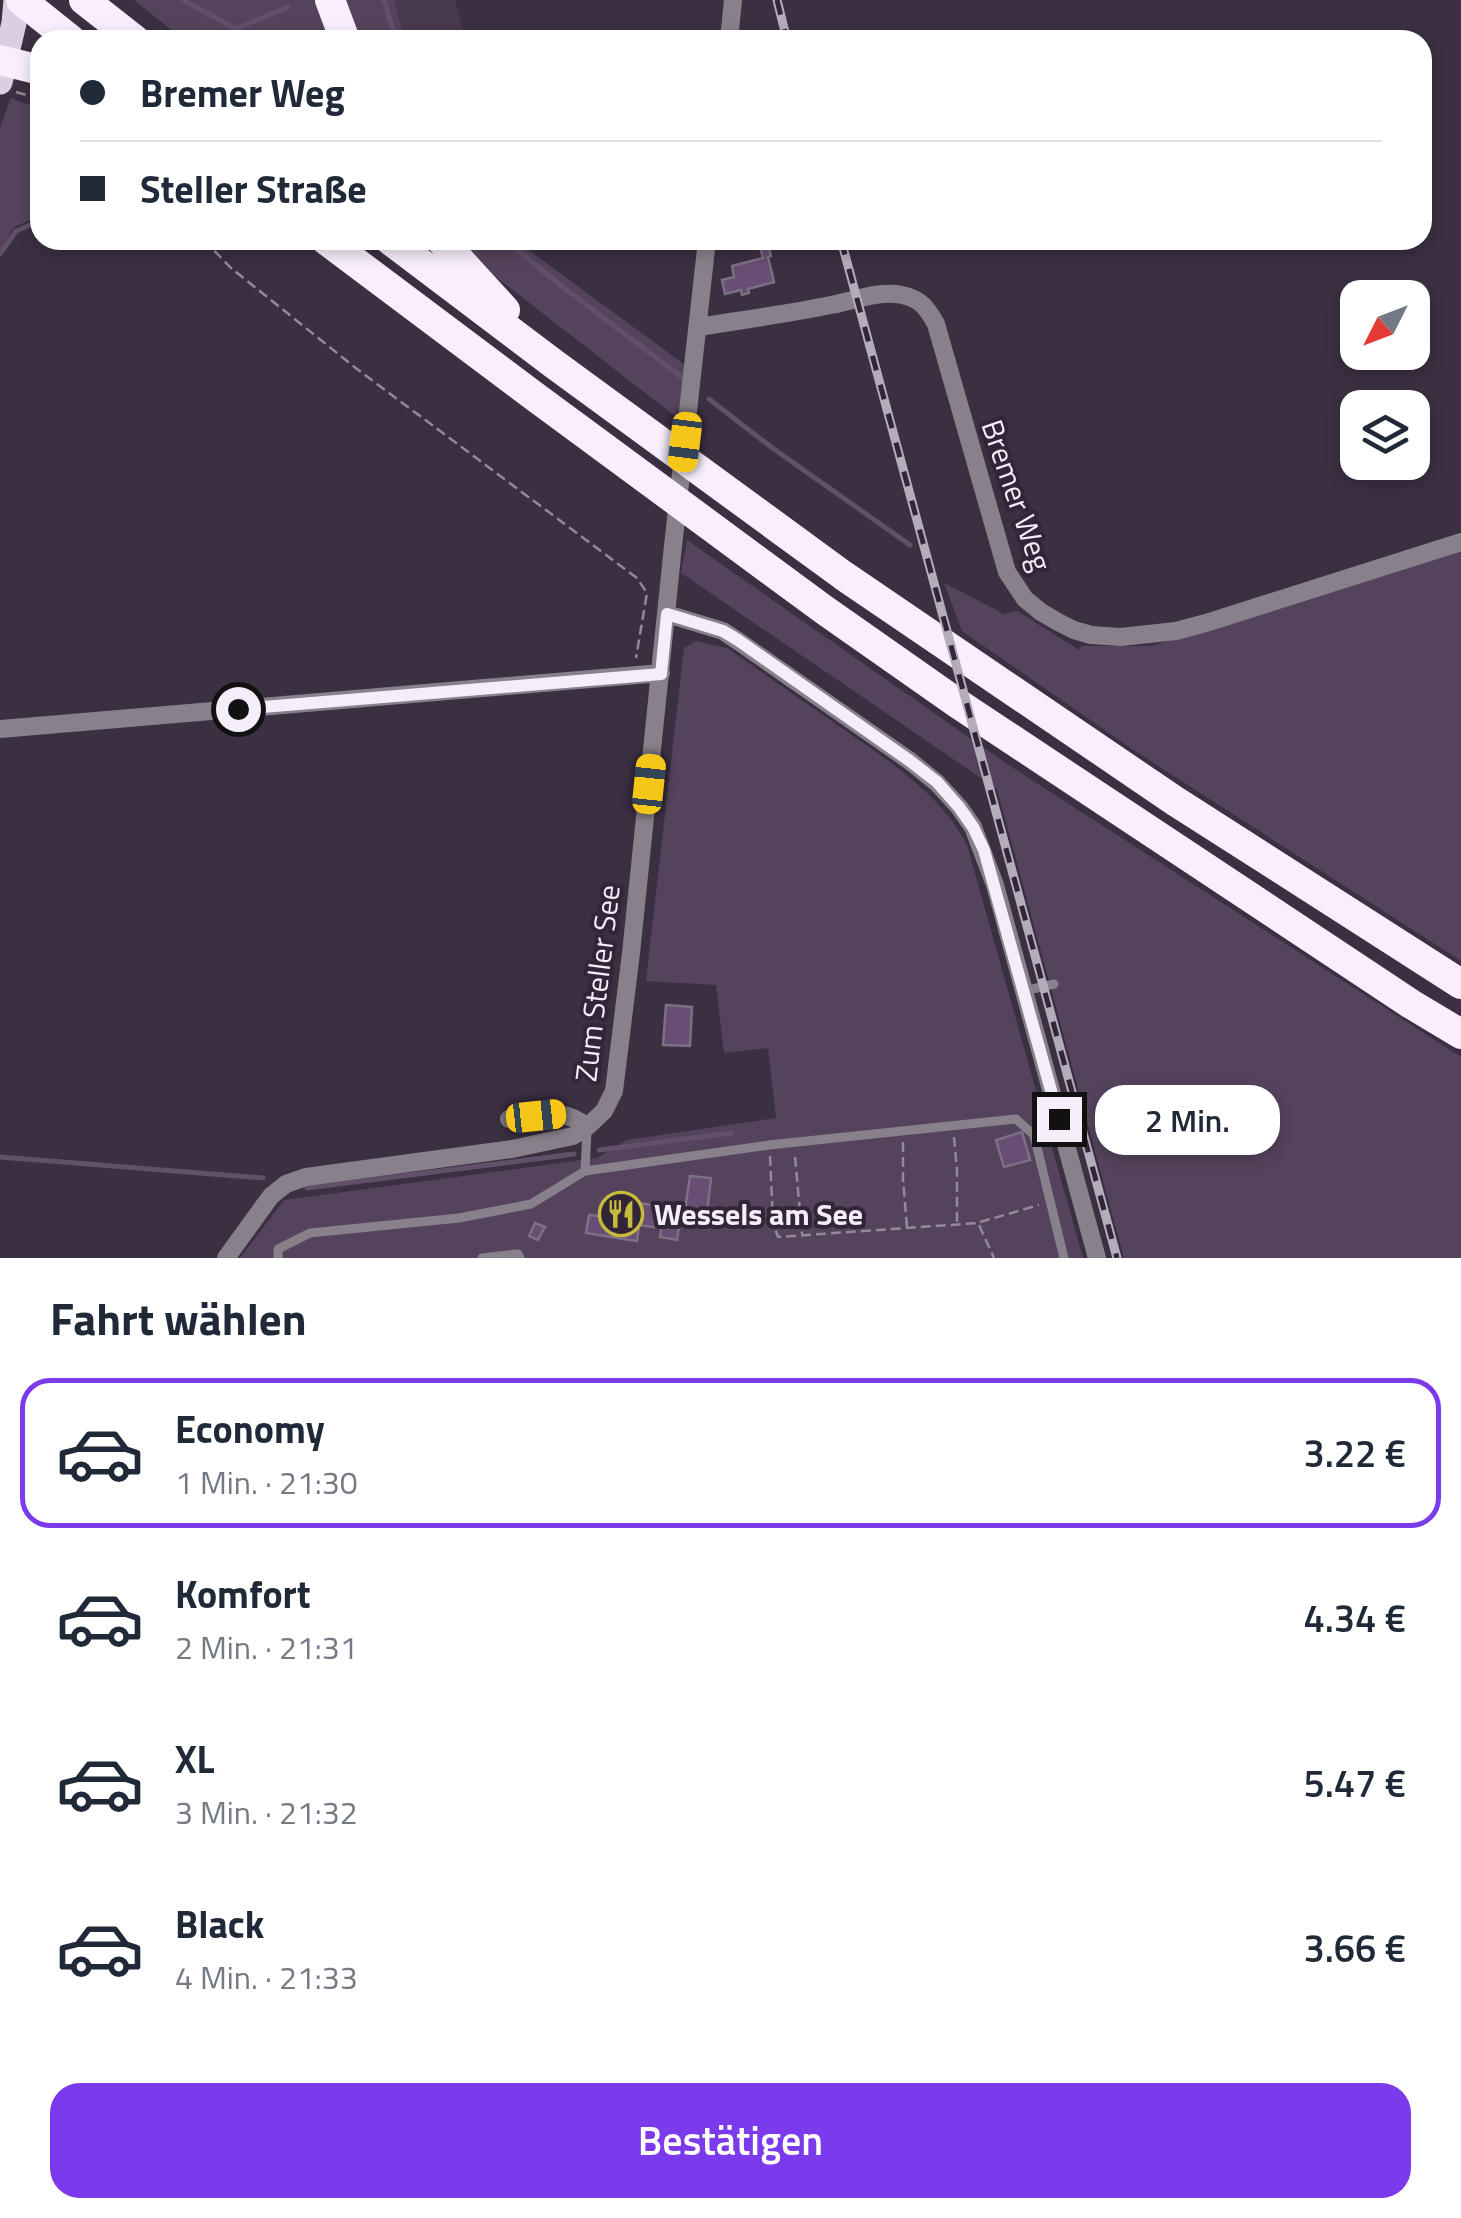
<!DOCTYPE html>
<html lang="de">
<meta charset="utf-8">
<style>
:root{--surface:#fff;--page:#f6f6f7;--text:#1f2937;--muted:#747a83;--line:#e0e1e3;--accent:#7c3aed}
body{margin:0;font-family:"Titillium Web",sans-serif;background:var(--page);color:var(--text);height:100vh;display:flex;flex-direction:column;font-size:38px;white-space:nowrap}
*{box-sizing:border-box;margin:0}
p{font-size:32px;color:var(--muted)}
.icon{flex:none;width:55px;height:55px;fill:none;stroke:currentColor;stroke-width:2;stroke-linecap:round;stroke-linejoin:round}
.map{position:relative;height:1258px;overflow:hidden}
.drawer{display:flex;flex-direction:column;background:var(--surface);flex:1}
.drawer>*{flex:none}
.top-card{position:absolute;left:30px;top:30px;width:1402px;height:220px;border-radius:30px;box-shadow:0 5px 15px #0003;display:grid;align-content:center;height:220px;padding:0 50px;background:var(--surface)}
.needle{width:65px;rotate:228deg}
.buttons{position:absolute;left:1340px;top:280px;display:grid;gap:20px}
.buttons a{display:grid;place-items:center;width:90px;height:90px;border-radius:20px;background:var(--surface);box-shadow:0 5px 15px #0003;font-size:50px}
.end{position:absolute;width:45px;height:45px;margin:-22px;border:12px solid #f5edfa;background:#111;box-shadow:0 0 0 5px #111}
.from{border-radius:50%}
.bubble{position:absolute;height:70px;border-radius:30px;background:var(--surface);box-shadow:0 5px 15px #0003;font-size:32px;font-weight:600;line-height:70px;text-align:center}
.car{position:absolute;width:30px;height:60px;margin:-30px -15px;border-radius:12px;box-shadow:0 0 8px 2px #0007;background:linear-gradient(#f5c518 24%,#345 0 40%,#f5c518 0 76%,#345 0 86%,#f5c518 0)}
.top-card b{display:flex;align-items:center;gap:35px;height:95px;font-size:38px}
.top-card b+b{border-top:2px solid var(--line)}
.top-card i{width:25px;height:25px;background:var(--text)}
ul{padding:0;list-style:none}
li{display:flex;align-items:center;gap:30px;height:150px;margin:0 20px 15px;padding:0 30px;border:5px solid transparent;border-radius:30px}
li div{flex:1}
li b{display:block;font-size:38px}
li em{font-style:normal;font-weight:600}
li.active{border-color:var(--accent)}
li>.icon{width:90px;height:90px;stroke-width:1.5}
h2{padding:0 50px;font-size:45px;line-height:120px}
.primary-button{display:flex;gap:20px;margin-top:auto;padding:20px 50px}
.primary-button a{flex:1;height:115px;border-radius:30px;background:var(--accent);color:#fff;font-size:40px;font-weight:600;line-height:115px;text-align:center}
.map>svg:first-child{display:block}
.built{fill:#493950}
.green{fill:#55435d}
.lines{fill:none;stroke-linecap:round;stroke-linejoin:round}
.stream{stroke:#624f6a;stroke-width:5}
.building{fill:#684e75;stroke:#7d6f84;stroke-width:2.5}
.path{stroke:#938999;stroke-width:2.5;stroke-dasharray:10 5;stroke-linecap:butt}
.lane{stroke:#88818b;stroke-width:9}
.street{stroke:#88818b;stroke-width:18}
.primary{stroke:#dbcee2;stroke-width:25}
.highway{stroke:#f8eefd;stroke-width:30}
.rail-casing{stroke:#b5acbb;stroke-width:9}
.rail{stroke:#312537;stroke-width:5;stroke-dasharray:15;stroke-linecap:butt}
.route{stroke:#f5edfa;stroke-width:12}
.labels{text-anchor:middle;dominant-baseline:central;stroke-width:8;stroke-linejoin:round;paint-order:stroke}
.street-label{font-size:30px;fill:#f5edfa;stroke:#312537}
.poi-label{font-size:30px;font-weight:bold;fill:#f5edfa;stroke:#312537;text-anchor:start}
</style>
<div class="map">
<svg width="1461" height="1258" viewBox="0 0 1461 1258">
<rect width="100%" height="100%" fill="#3b2f42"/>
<path class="built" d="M394,0h61l11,40h-61z"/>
<path class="green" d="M134,0h182l15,40h-147z
M339,0h55l11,40h-50z
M11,98l29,11v107l-26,11 -14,23v-122z
M457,240h58l170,125 -5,55 -184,-143z
M687,540l320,224 454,293v201h-337l-127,-469 -316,-216z
M1461,550v411l-326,-210 -173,-120 -18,-48 60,31 13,-3 62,39 2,-4h70z
M696,641l31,7c39,27 77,54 116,81 47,33 97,64 124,116l116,413h-843l44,-58 313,-42 30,-18 149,-22 -8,-70 -44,5 -8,-68 -70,-4 38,-333z"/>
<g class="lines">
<path class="stream" d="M183,0l53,29 52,-22
M384,0l12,40
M505,240l59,48 119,90
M0,254l16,-23 24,-10
M709,399l62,48 139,98
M599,1150l133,-17
M0,1157l263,21
M307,1188l267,-34"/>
</g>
<path class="building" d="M754,240h32l-18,5 3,11 -3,1 6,25 -26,7 1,4 -7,2 -1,-5 -16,4 -3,-14 12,-3 -2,-11 31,-8 -3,-11 -3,1z
M666,1005l26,2 -2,39 -27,-1z
M1022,1132l8,28 -26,7 -8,-27z
M690,1176l21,2 -4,35 -22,-3z
M609,1199l51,7v-3l22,3 -5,34 -17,-3 1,-9 -22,-3 -2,16 -51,-8 3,-18 17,2z
M535,1223l10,4 -7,13 -9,-4z"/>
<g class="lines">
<path class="path" d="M16,92l24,7
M204,240l27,28 126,101 280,209 10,15 -11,65
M954,1137l3,34v53
M903,1142v37l4,49
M770,1156l3,67 5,14 200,-14 16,35
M795,1157l7,77
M980,1222l59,-17"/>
<path class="lane" d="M1024,991l30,-7
M585,1171l184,-26 247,-26 18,16 30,123
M278,1258v-9l32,-16 149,-15 72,-14 54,-33 2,-41
M482,1258l36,-4 2,4"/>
<path class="street" d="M729,40l4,-40
M698,327c44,-7 89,-13 133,-22 22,-4 48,-15 71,-10 19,4 25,13 34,29l71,248 18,27 16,13 17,10 16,8 17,5 30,2 55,-6 30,-8 255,-81
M667,614l56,17 15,10 172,120 27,22 22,24 14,20 22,58 102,373
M0,729l661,-56
M509,1119c30,-3 54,-13 78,8
M226,1258l45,-62 15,-12 20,-7 206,-28 61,-13 14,-9 17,-16 10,-20 17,-138 42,-407 34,-306"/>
<path class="primary" d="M0,82l14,-59 2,-23"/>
<path class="highway" d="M21,0l50,40
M84,0l51,40
M330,0l15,40
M0,60l40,10
M326,240l208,156 289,213 134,94 454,301 50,30
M390,240l164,124 290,212 331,225 286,183
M441,240l64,70"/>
<defs>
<path id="rail" d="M777,0l10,40
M841,240l276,1018"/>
</defs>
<use href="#rail" class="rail-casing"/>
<use href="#rail" class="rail"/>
</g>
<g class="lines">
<path class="route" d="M238,709l423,-35 6,-60 56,17 15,9 172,121 27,21 22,25 14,20 11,23 75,269"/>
</g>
<defs>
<symbol id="restaurant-ring" viewBox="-11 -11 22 22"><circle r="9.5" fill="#312537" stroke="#c6bb3c" stroke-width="1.5"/><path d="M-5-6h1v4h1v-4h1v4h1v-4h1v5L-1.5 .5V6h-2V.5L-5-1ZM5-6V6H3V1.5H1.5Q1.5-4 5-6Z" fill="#c6bb3c"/></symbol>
</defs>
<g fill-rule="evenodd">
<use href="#restaurant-ring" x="596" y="1189" width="50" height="50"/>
</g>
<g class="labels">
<g class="street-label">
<text transform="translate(1017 495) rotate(71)">Bremer Weg</text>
<text transform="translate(597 983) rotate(-83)">Zum Steller See</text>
</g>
<g class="poi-label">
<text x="654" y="1214">Wessels am See</text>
</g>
</g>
</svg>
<div class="buttons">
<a><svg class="needle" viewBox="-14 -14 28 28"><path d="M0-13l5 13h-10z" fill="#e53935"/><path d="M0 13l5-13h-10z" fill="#747a83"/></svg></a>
<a><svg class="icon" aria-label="layers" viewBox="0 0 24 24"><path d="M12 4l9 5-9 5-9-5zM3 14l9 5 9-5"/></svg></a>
</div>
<i class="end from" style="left:238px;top:709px"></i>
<i class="end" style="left:1059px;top:1119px"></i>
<div class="bubble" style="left:1095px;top:1085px;width:185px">2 Min.</div>
<i class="car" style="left:685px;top:442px;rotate:187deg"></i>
<i class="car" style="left:649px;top:784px;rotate:6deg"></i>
<i class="car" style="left:536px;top:1116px;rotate:84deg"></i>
<div class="top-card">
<b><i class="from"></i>Bremer Weg</b>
<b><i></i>Steller Straße</b>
</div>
</div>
<section class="drawer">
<h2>Fahrt wählen</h2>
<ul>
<li class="active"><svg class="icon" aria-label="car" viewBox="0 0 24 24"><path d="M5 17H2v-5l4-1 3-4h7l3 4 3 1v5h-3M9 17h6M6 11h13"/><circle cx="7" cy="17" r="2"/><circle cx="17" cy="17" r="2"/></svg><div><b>Economy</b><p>1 Min. · 21:30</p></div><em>3.22 €</em></li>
<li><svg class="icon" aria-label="car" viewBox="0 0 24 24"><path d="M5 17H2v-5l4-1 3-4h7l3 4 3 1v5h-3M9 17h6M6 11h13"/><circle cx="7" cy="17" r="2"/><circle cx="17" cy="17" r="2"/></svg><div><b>Komfort</b><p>2 Min. · 21:31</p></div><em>4.34 €</em></li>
<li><svg class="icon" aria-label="car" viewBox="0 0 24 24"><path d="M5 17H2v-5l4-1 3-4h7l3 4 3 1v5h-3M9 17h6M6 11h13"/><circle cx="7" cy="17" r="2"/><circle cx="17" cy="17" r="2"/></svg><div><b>XL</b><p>3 Min. · 21:32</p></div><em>5.47 €</em></li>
<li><svg class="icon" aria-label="car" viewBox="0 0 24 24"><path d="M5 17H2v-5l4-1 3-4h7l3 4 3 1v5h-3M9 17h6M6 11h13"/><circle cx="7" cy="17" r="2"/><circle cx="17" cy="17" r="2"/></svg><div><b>Black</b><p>4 Min. · 21:33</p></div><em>3.66 €</em></li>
</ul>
<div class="primary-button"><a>Bestätigen</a></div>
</section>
